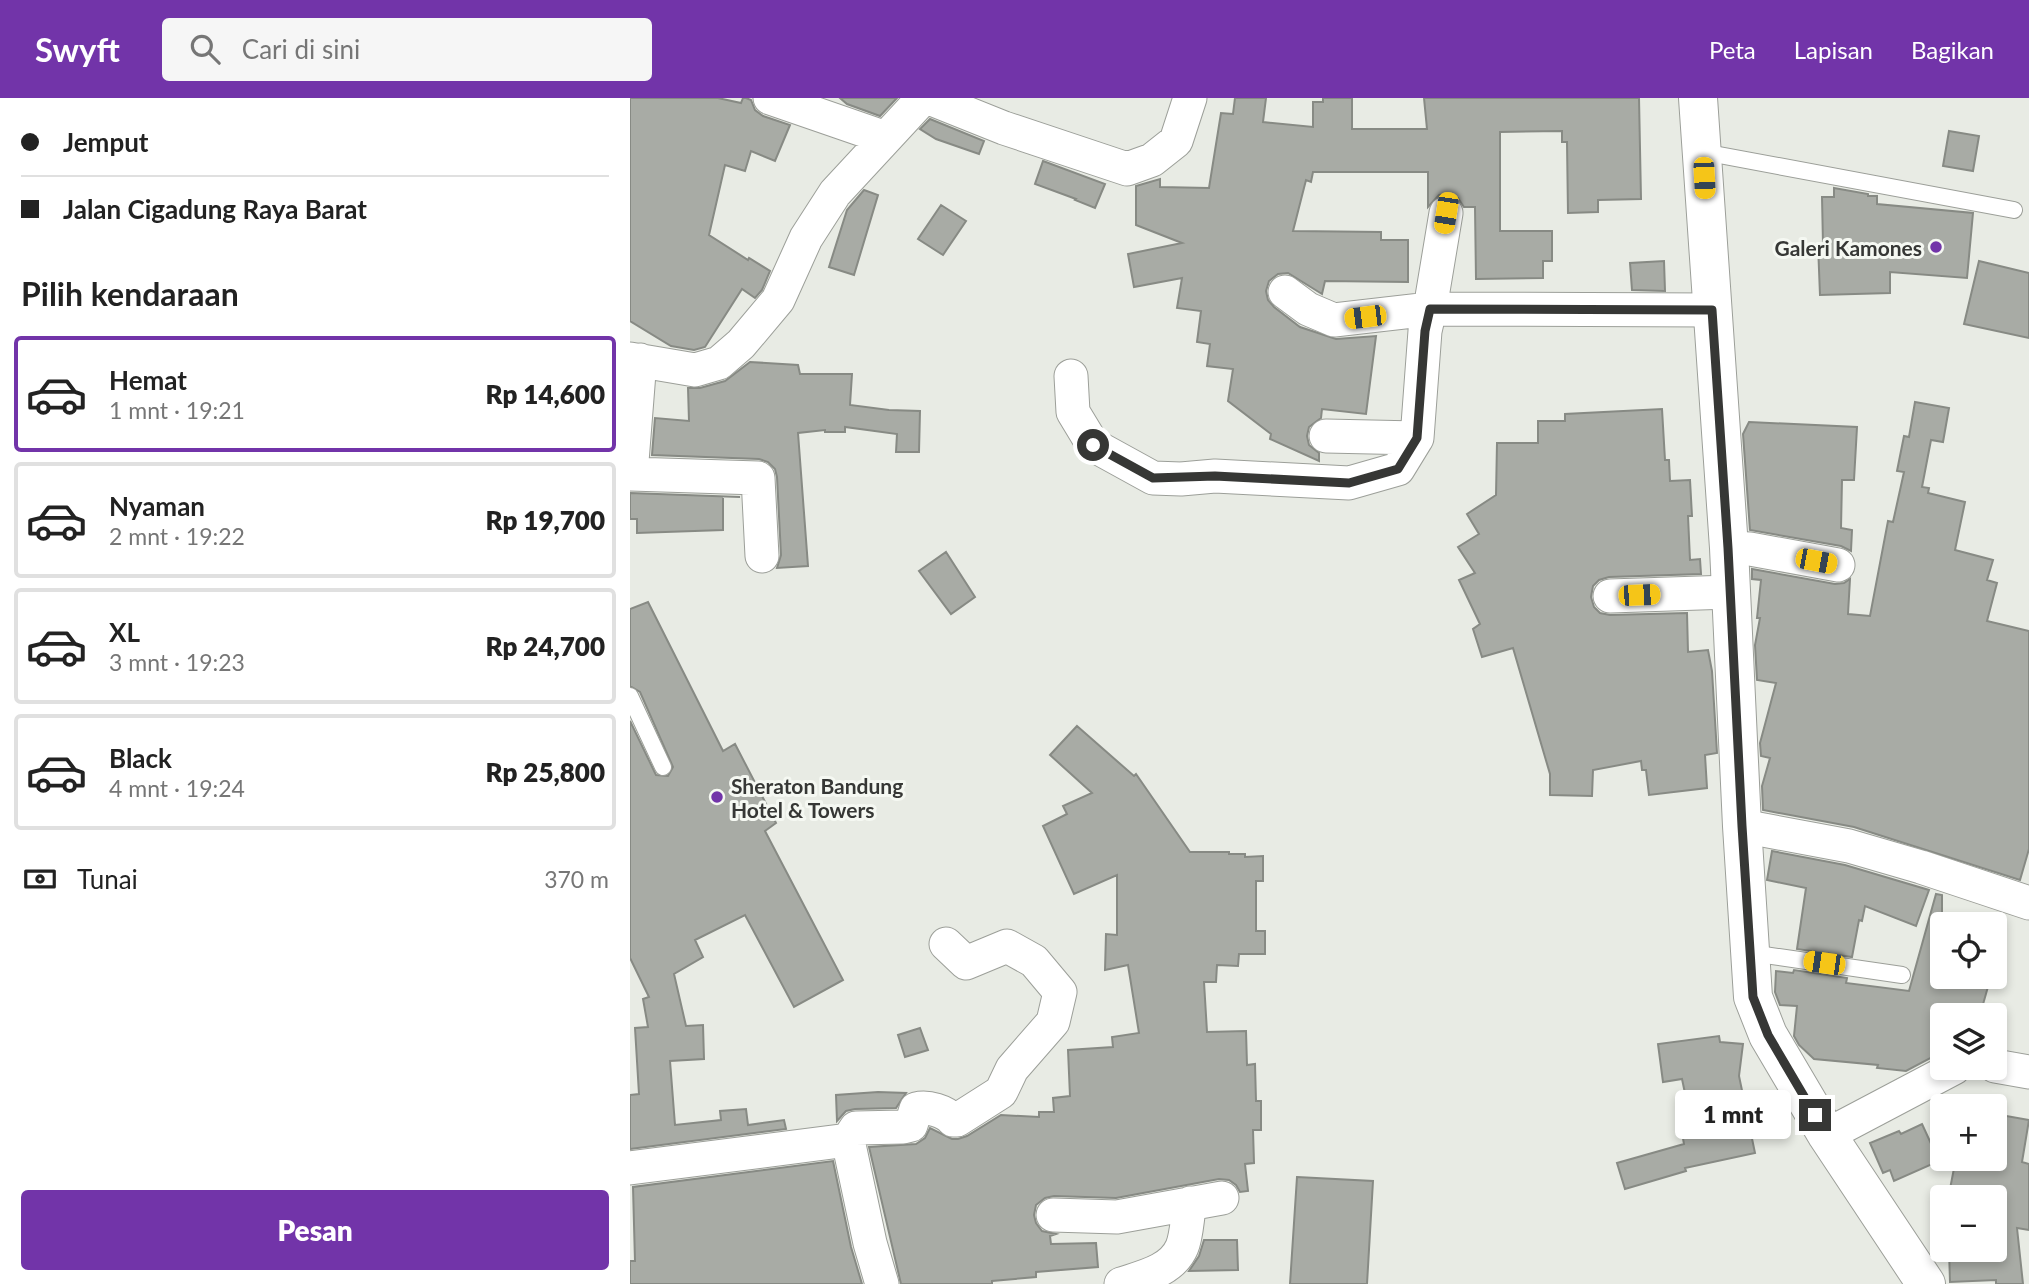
<!DOCTYPE html>
<html lang="id">
<meta charset="utf-8">
<style>
:root{--surface:#fff;--page:#f6f6f6;--text:#222;--muted:#767676;--line:#e0e0e0;--accent:#7234a9}
body{margin:0;font-family:Lato,sans-serif;background:var(--page);color:var(--text);height:100vh;display:flex;flex-direction:column;font-size:26px;white-space:nowrap}
*{box-sizing:border-box;margin:0}
p{font-size:23px;color:var(--muted)}
.icon{flex:none;width:38px;height:38px;fill:none;stroke:currentColor;stroke-width:2;stroke-linecap:round;stroke-linejoin:round}
.map{position:relative;flex:1;overflow:hidden}
.drawer{display:flex;flex-direction:column;background:var(--surface);width:630px}
.drawer>*{flex:none}
.top-card{display:grid;align-content:center;height:154px;padding:0 21px;background:var(--surface)}
.controls{position:absolute;left:1300px;top:814px;display:grid;gap:14px}
.controls a{display:grid;place-items:center;width:77px;height:77px;border-radius:7px;background:var(--surface);box-shadow:0 4px 10px #0003;font-size:35px}
.end{position:absolute;width:32px;height:32px;margin:-16px;border:9px solid #363735;background:#fff;box-shadow:0 0 0 4px #fff}
.from{border-radius:50%}
.bubble{position:absolute;height:49px;border-radius:7px;background:var(--surface);box-shadow:0 4px 10px #0003;font-size:23px;font-weight:800;line-height:49px;text-align:center}
.car{position:absolute;width:21px;height:42px;margin:-21px -10px;border-radius:9px;box-shadow:0 0 5px 2px #0007;background:linear-gradient(#f5c518 24%,#345 0 40%,#f5c518 0 76%,#345 0 86%,#f5c518 0)}
.top-card b{display:flex;align-items:center;gap:24px;height:66px;font-size:26px}
.top-card b+b{border-top:2px solid var(--line)}
.top-card i{width:18px;height:18px;background:var(--text)}
ul{padding:0;list-style:none}
li{display:flex;align-items:center;gap:21px;height:116px;margin:0 14px 10px;padding:0 7px;border:4px solid var(--line);border-radius:7px}
li div{flex:1}
li b{display:block;font-size:26px}
li em{font-style:normal;font-weight:800}
li.current{border-color:var(--accent)}
li>.icon{width:63px;height:63px;stroke-width:1.5}
h2{padding:0 21px;font-size:32px;line-height:84px}
.pay{display:flex;align-items:center;gap:18px;height:77px;padding:0 21px;font-size:26px}
.pay p{margin-inline-start:auto}
.action{display:flex;gap:14px;margin-top:auto;padding:14px 21px}
.action a{flex:1;height:80px;border-radius:7px;background:var(--accent);color:#fff;font-size:28px;font-weight:800;line-height:80px;text-align:center}
header{display:flex;align-items:center;gap:42px;box-sizing:border-box;height:98px;padding:0 35px;background:var(--accent);color:#fff}
header strong{font-size:33px}
nav{display:flex;gap:38px;margin-inline-start:auto;font-size:24px}
.search{width:490px;height:63px;background:var(--page);display:flex;align-items:center;gap:18px;box-sizing:border-box;padding:0 24px;border-radius:7px;color:var(--muted);font-size:26px}
main{display:flex;flex:1;min-height:0}
.map>svg:first-child{display:block}
.building{fill:#a8aba5;stroke:#878a84;stroke-width:2}
.lines{fill:none;stroke-linecap:round;stroke-linejoin:round}
.lane-casing{stroke:#9c9f99;stroke-width:18}
.street-casing{stroke:#9c9f99;stroke-width:35}
.secondary-casing{stroke:#9c9f99;stroke-width:40}
.lane{stroke:#fff;stroke-width:16}
.street{stroke:#fff;stroke-width:33}
.secondary{stroke:#fff;stroke-width:38}
.route{stroke:#363735;stroke-width:9}
.poi-dot{fill:#7234a9;stroke:#f5f8f2;stroke-width:2.5}
.labels{text-anchor:middle;dominant-baseline:central;stroke-width:6;stroke-linejoin:round;paint-order:stroke}
.poi-label{font-size:21px;font-weight:bold;fill:#363735;stroke:#f5f8f2;text-anchor:end}
</style>
<header>
<strong>Swyft</strong>
<div class="search"><svg class="icon" aria-label="search" viewBox="0 0 24 24"><circle cx="10" cy="10" r="6"/><path d="M15 15l6 6"/></svg>Cari di sini</div>
<nav><a>Peta</a><a>Lapisan</a><a>Bagikan</a></nav>
</header>
<main>
<section class="drawer">
<div class="top-card">
<b><i class="from"></i>Jemput</b>
<b><i></i>Jalan Cigadung Raya Barat</b>
</div>
<h2>Pilih kendaraan</h2>
<ul>
<li class="current"><svg class="icon" aria-label="car" viewBox="0 0 24 24"><path d="M5 17H2v-5l4-1 3-4h7l3 4 3 1v5h-3M9 17h6M6 11h13"/><circle cx="7" cy="17" r="2"/><circle cx="17" cy="17" r="2"/></svg><div><b>Hemat</b><p>1 mnt · 19:21</p></div><em>Rp 14,600</em></li>
<li><svg class="icon" aria-label="car" viewBox="0 0 24 24"><path d="M5 17H2v-5l4-1 3-4h7l3 4 3 1v5h-3M9 17h6M6 11h13"/><circle cx="7" cy="17" r="2"/><circle cx="17" cy="17" r="2"/></svg><div><b>Nyaman</b><p>2 mnt · 19:22</p></div><em>Rp 19,700</em></li>
<li><svg class="icon" aria-label="car" viewBox="0 0 24 24"><path d="M5 17H2v-5l4-1 3-4h7l3 4 3 1v5h-3M9 17h6M6 11h13"/><circle cx="7" cy="17" r="2"/><circle cx="17" cy="17" r="2"/></svg><div><b>XL</b><p>3 mnt · 19:23</p></div><em>Rp 24,700</em></li>
<li><svg class="icon" aria-label="car" viewBox="0 0 24 24"><path d="M5 17H2v-5l4-1 3-4h7l3 4 3 1v5h-3M9 17h6M6 11h13"/><circle cx="7" cy="17" r="2"/><circle cx="17" cy="17" r="2"/></svg><div><b>Black</b><p>4 mnt · 19:24</p></div><em>Rp 25,800</em></li>
</ul>
<div class="pay"><svg class="icon" aria-label="cash" viewBox="0 0 24 24"><path d="M3 7h18v10H3z"/><circle cx="12" cy="12" r="2"/></svg>Tunai<p>370 m</p></div>
<div class="action"><a>Pesan</a></div>
</section>
<div class="map">
<svg width="1399" height="1186" viewBox="0 0 1399 1186">
<rect width="100%" height="100%" fill="#e8ebe4"/>
<path class="building" d="M0,0h88l23,5 2,-5h3l5,2 4,10 8,6 27,9 -15,36 -24,-10 -6,20 -20,-6 -16,70 39,25 1,-2 21,13 -8,19 -7,8 -13,-9 -37,58 -11,3 -23,-4 -41,-25z
M210,0h57l-17,18 -33,-12z
M605,0h31l-3,24 50,5v-25h10v-4h29v31h75l-3,-31h215l2,101 -43,1v12l-30,1 -1,-71h-5v-11l-62,1v99h52v30h-9v17l-67,1 -1,-72h-11l-6,-9 -10,-4 -9,1 -11,12v-35h-115l-2,10 -5,-2 -13,51 88,1v8h27v42l-83,-1 -3,13 -34,-21 -10,1 -9,7 -3,10 2,9 6,7 26,20 36,12 40,-3 -10,78 -44,-5 -1,9 -12,9 -2,9 2,9 10,8v8l-49,-22 1,-5 -43,-33 5,-32 -26,-3 3,-22 -13,-2 4,-31 -24,-3 5,-30 -48,9 -6,-33 54,-11 -46,-18v-39l24,-7v8l49,1 12,-75 12,1z
M300,21l54,22 -5,13 -43,-15 -16,-10z
M1319,33l30,5 -6,35 -30,-5z
M413,63l62,23 -10,24 -20,-8 1,-1 -41,-15z
M1204,90l34,6v2h9v8l96,9 -6,65 -77,-6v21l-70,2 -2,-51h5l-1,-47h12z
M234,92l14,5 -24,80 -25,-8 18,-57z
M311,107l25,16 -23,34 -25,-16z
M1034,163l1,30 -33,-1 -2,-27z
M1349,163l50,12v65l-65,-14z
M120,264l48,3 2,9h52l-2,31 39,5 31,1 -1,41h-23l1,-18 -52,-7v5h-20v-2l-27,3 10,133 -31,2 4,-13 -4,-78 -2,-8 -7,-7 -9,-3 -107,-4 3,-37 34,3 -1,-33h12l25,-7z
M1285,304l34,6 -6,34 -12,-2 -9,47 7,1 -1,5 37,9 -10,48 38,10 -6,20 10,3 -10,38 42,10v218l-9,31 -166,-53 -91,-17 -1,-24 8,-28 -9,-2 -1,-13 16,-60 -19,-3 -2,-35 5,-27h-3l4,-38 -9,-1v-10l83,15 9,-1 6,-4 -2,35 22,2 18,-95 5,1 11,-50 -7,-1 7,-35 5,1z
M1032,311l3,51h4l1,21 20,-1 2,36h-4l2,44 10,-1 1,15 -92,3 -10,3 -6,6 -2,11 3,10 6,6 10,2 77,-2 1,39 20,-2 4,21 5,82 -12,2 2,33 -58,7 -3,-25h-4l-1,-9 -48,9 -1,26 -42,-1v-21l-37,-126 -31,9 -9,-28 7,-5 -21,-44 16,-7 -17,-26 21,-13 -12,-20 29,-19 1,-52h41v-22h27v-7z
M1119,324l108,5 -3,53h-12l-1,48 11,2 -1,21 -10,-5 -91,-16 -7,-96z
M0,395l110,4h-17v33l-86,3v-14h-7z
M316,454l29,45 -24,17 -32,-43z
M18,504l75,149 12,-7 41,79 -11,8 78,149 -49,27 -49,-92 -50,25 8,17 -29,17 12,52 17,-1 1,34 -34,2 5,64 46,-5 -1,-9 26,-2 2,16 36,-5 2,9 -156,20v-54l9,-1 -4,-66 13,-1 -5,-28 6,-2 -19,-39v-237l26,54 12,1 5,-9 -33,-75 -10,-6v-77z
M447,628l57,50 2,-2 54,78h39v2h16v3l18,-1v25h-7v50h9v23h-26l-1,12 -21,-1 -1,17h-12l3,50 39,-1 1,34 8,-1 1,37h5v29h-8l1,33 -9,1 3,27 -8,1 -4,-7 -7,-5 -10,-1 -103,19 -62,-2 -9,2 -9,7 -2,10 2,8 6,8 14,3 -6,2 1,8 45,-1 2,24 -62,5v5l-44,4v3h-91l-32,-137 47,-3 9,-6 5,-10 22,11h6l9,-3 34,-21 38,2v-5h15l-1,-14 17,-2 -2,-46 45,-3 -1,-10 27,-4 -11,-68 -23,5 1,-36 11,1v-60l-43,19 -31,-68 24,-12 -4,-8 29,-13 -42,-38z
M1142,753l73,14 84,25 -13,36 -51,-20 -3,15 -3,-1 -7,37 -55,-8 9,-61 -39,-8z
M1306,796l6,1v81h49l-11,39h-38v37l-36,19 -29,-3 1,-3 -64,-6 -15,-14 -5,-9 3,-30 -17,-1 -5,-13 1,-21 17,2 1,-3 53,8 -1,5 63,8z
M290,930l8,22 -23,7 -7,-22z
M1089,938l1,6 23,2 -4,32 16,77 -70,15 1,3 -61,18 -8,-26 67,-19 -2,-11 11,-2 -11,-52 -19,3 -5,-38z
M248,994l28,1 -10,15 -41,1 -9,2 -9,10 -1,-26z
M1365,1016l34,6 -7,42 7,2v66l-12,-2 6,56h-27v-4l-46,2 -1,-32h46v-53h-37l-8,-8 6,-31h39z
M1292,1026l17,37 -45,20 -4,-11 -7,3 -13,-30 29,-12 2,3z
M203,1063l18,86 11,37h-232v-23h5l-2,-74z
M667,1079l76,4 -6,103h-77z
M574,1142h33l1,30 -49,1 10,-15z"/>
<g class="lines">
<defs>
<path id="lane" d="M1073,54l311,58
M0,598l33,71
M1121,855l151,22"/>
<path id="street" d="M140,0l116,40
M299,0l75,30 123,41 25,-9 24,-19 14,-43
M816,115l-16,96 282,1
M0,261l65,11 24,-7 22,-19 37,-44 28,-62 29,-45 88,-95
M10,262l-9,114 127,4 4,78
M441,278l2,36 20,33 60,33 28,1 34,-3 134,7 49,-14 19,-31 8,-107 5,-22 -96,11 -26,-11 -23,-17
M696,338l91,2
M1099,450l21,1 88,16
M980,498l120,-4
M1112,728l107,20 72,21 108,36
M1365,968l34,6
M1197,1037l127,-67
M0,1070l218,-28
M423,1117l64,2 105,-19
M252,1186l-12,-41 -22,-103 8,-12 47,-1 8,-2 5,-16c12,-3 29,2 37,11h4l44,-28 11,-23 41,-47 7,-30 -26,-31 -27,-15 -41,17 -20,-19
M491,1186c21,-7 51,-13 61,-37 5,-12 5,-30 8,-44"/>
<path id="secondary" d="M1068,0l31,450 13,278 11,171 15,38 59,100 99,149"/>
</defs>
<use href="#lane" class="lane-casing"/>
<use href="#street" class="street-casing"/>
<use href="#secondary" class="secondary-casing"/>
<use href="#lane" class="lane"/>
<use href="#street" class="street"/>
<use href="#secondary" class="secondary"/>
</g>
<g class="lines">
<path class="route" d="M463,347l60,33 62,-2 134,7 49,-14 19,-31 8,-107 5,-22 282,1 16,238 14,278 11,171 15,38 47,80"/>
</g>
<g class="poi-dot">
<circle cx="1306" cy="149" r="7"/>
<circle cx="87" cy="699" r="7"/>
</g>
<g class="labels">
<g class="poi-label">
<text x="1292" y="149">Galeri Kamones</text>
<text x="101" y="687" text-anchor="start">Sheraton Bandung<tspan x="101" dy="24">Hotel &amp; Towers</tspan></text>
</g>
</g>
</svg>
<div class="controls">
<a><svg class="icon" aria-label="locate" viewBox="0 0 24 24"><circle cx="12" cy="12" r="6"/><path d="M12 2v4M12 18v4M2 12h4M18 12h4"/></svg></a>
<a><svg class="icon" aria-label="layers" viewBox="0 0 24 24"><path d="M12 4l9 5-9 5-9-5zM3 14l9 5 9-5"/></svg></a>
<a>+</a>
<a>−</a>
</div>
<i class="end from" style="left:463px;top:347px"></i>
<i class="end" style="left:1185px;top:1017px"></i>
<div class="bubble" style="left:1045px;top:992px;width:116px">1 mnt</div>
<i class="car" style="left:1074px;top:80px;rotate:177deg"></i>
<i class="car" style="left:816px;top:115px;rotate:189deg"></i>
<i class="car" style="left:735px;top:219px;rotate:263deg"></i>
<i class="car" style="left:1186px;top:463px;rotate:101deg"></i>
<i class="car" style="left:1009px;top:497px;rotate:88deg"></i>
<i class="car" style="left:1194px;top:865px;rotate:278deg"></i>
</div>
</main>
